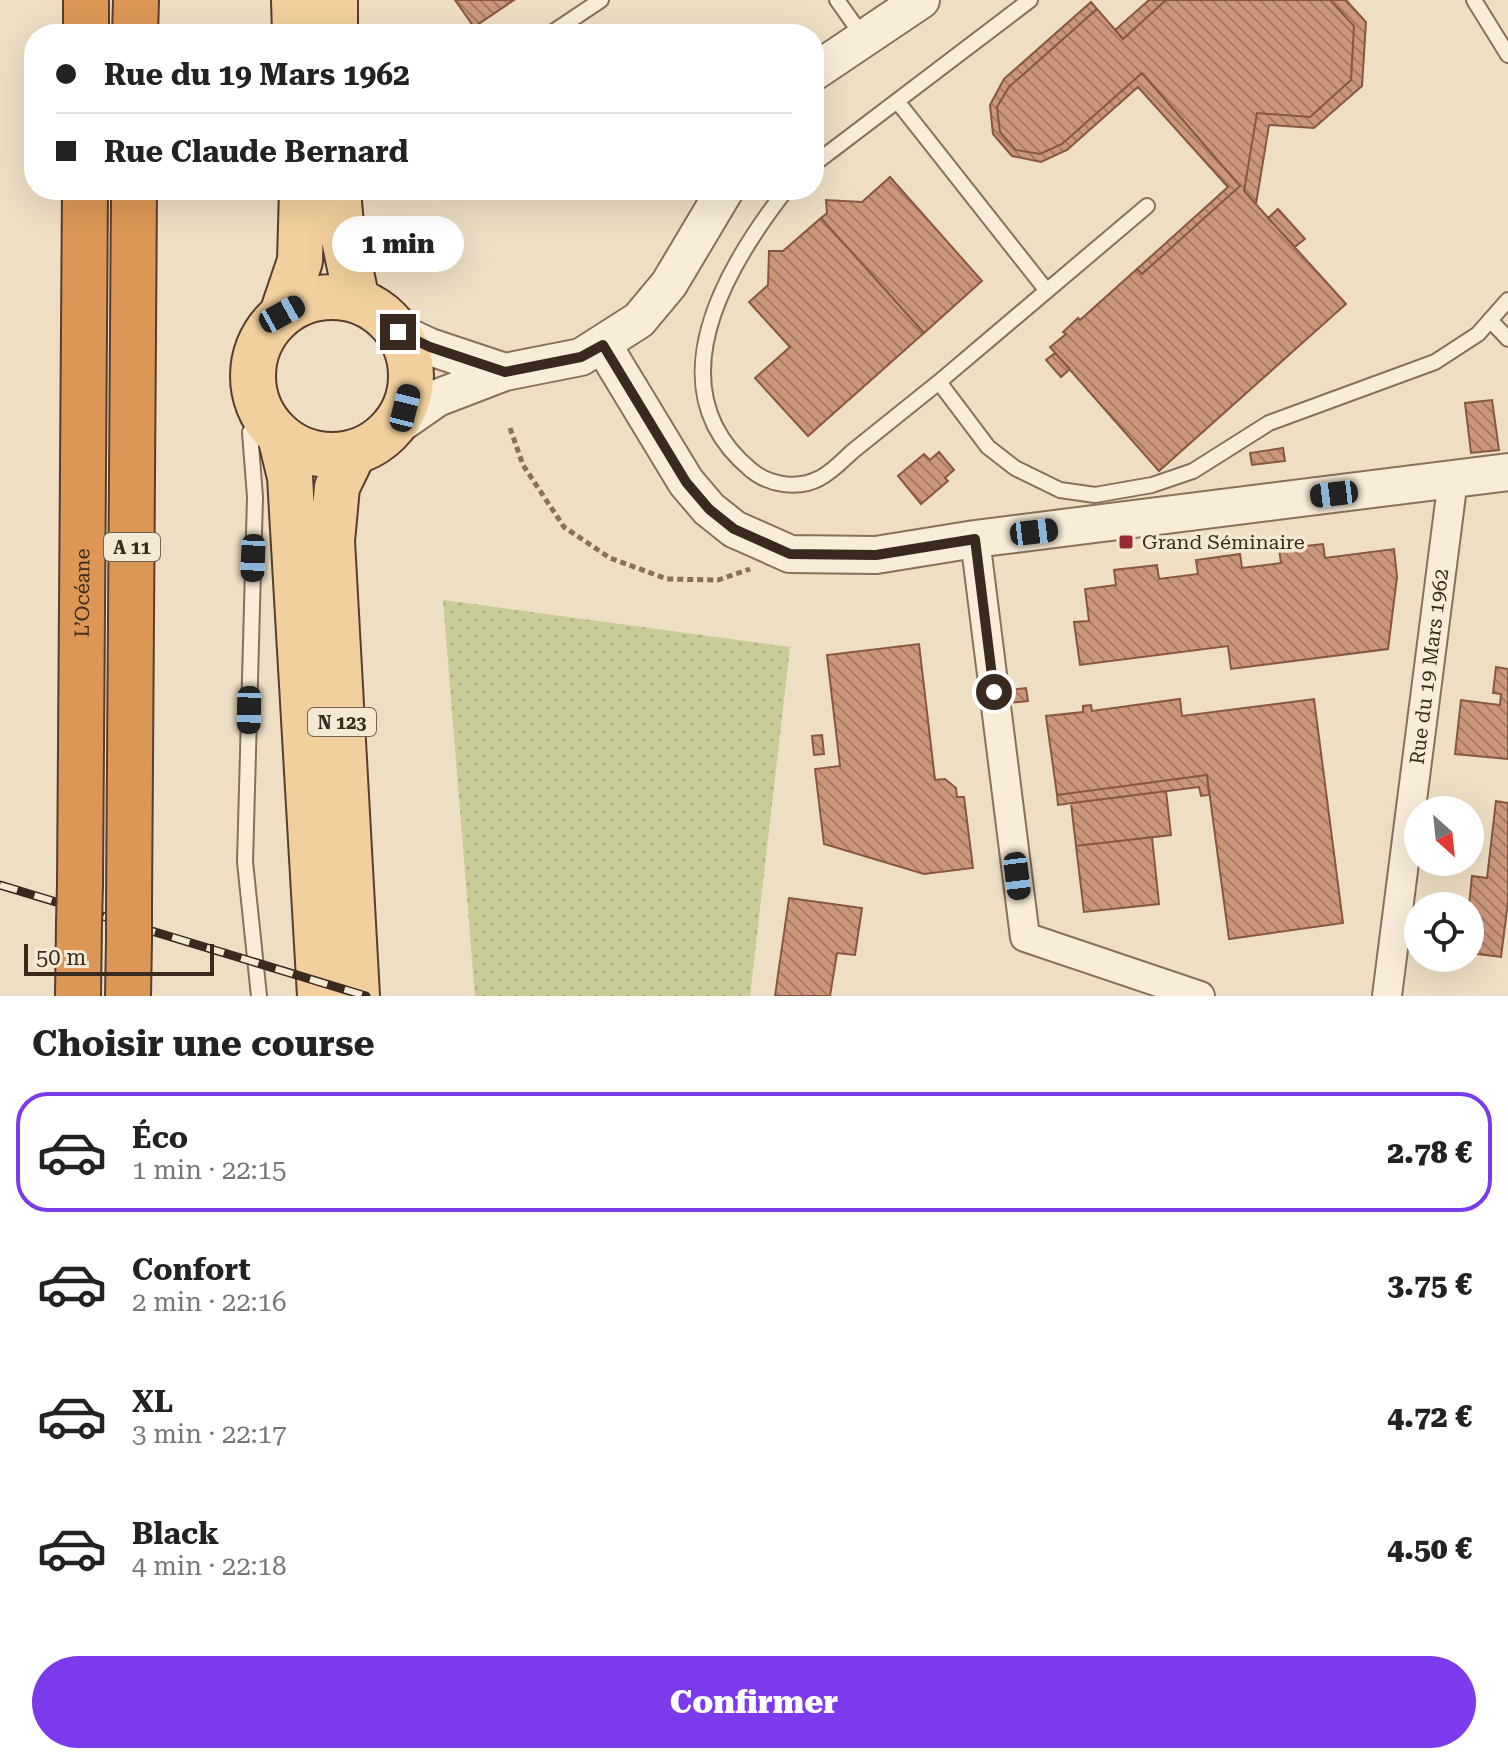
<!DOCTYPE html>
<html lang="fr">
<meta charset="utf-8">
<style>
:root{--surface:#fff;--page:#f6f6f6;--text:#222;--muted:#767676;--line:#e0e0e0;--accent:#7c3aed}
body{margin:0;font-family:"Roboto Serif",serif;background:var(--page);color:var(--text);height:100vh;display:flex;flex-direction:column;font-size:30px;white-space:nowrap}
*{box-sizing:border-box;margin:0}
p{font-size:26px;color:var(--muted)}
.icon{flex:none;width:44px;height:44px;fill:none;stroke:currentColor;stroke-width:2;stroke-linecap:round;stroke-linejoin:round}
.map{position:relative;height:996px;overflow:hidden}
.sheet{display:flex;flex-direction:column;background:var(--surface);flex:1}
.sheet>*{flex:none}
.top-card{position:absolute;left:24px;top:24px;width:800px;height:176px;border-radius:32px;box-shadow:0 8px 32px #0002;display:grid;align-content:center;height:176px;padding:0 32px;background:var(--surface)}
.needle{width:52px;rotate:153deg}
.fabs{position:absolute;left:1404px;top:796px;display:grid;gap:16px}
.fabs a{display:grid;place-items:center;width:80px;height:80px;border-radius:50%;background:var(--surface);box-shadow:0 8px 32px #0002;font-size:40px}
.scale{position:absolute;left:24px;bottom:20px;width:190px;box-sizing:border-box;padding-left:8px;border:4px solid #39291f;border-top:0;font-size:22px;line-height:28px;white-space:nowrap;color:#39291f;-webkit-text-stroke:6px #f5e9d4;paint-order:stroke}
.end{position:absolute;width:36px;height:36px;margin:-18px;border:10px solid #39291f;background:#fff;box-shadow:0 0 0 4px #fff}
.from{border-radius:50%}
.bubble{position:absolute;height:56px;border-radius:28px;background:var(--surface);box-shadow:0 8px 32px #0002;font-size:26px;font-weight:800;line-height:56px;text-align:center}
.car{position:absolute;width:24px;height:48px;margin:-24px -12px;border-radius:10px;box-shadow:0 0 6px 2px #0007;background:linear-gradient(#222 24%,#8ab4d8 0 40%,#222 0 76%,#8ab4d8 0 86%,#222 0)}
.top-card b{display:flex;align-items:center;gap:28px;height:76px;font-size:30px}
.top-card b+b{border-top:2px solid var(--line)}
.top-card i{width:20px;height:20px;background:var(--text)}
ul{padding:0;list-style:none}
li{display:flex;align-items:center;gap:24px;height:120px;margin:0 16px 12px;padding:0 16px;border:4px solid transparent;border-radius:32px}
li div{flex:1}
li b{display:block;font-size:30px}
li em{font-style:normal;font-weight:800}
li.selected{border-color:var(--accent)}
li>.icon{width:72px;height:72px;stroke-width:1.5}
h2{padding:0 32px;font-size:36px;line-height:96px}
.action{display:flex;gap:16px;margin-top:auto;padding:16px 32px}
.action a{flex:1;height:92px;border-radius:48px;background:var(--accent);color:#fff;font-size:32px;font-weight:800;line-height:92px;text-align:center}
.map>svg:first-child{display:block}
.grass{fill:url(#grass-dots)}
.building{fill:url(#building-back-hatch);stroke:#885741;stroke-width:2}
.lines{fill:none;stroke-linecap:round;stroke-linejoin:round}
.service-casing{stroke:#89705b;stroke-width:18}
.minor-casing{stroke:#89705b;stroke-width:32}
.tertiary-casing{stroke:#89705b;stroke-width:40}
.primary-casing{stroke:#573e2f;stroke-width:48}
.motorway-casing{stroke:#573e2f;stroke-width:48}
.path{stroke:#89705b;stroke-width:5;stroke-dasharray:6 4;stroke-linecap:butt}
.service{stroke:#f9ecd8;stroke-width:14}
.minor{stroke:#f9ecd8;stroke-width:28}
.tertiary{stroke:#f9ecd8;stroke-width:36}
.primary{stroke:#f1d09d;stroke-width:44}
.motorway{stroke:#dc9756;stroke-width:44}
.rail-casing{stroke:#39291f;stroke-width:9}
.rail{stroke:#f5e9d4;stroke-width:6;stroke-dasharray:18;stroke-linecap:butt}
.motorway-bridge-casing{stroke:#573e2f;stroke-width:48;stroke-linecap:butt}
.motorway-bridge{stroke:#dc9756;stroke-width:44}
.route{stroke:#39291f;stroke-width:10}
.poi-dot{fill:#972b34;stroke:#f5e9d4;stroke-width:3}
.labels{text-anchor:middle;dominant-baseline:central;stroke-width:7;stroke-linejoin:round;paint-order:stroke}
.shield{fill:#f5e9d4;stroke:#716355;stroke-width:2}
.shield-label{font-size:18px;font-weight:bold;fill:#39291f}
.poi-label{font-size:20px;fill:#39291f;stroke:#f5e9d4;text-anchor:start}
.street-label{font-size:20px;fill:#39291f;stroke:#f5e9d4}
</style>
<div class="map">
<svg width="1508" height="996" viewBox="0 0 1508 996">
<defs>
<pattern id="grass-dots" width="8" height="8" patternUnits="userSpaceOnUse" patternTransform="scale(2)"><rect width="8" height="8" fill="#cacc98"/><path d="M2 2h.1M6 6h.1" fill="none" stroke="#aeaf83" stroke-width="1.8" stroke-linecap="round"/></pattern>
<pattern id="building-back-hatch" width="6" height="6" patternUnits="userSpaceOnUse" patternTransform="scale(2)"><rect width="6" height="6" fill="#cc967a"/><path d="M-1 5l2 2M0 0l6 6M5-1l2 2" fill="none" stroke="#a77a63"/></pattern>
</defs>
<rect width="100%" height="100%" fill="#eedec4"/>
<path class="grass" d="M443,600l347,47 -40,349h-275z"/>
<path class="building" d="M455,0h59l-40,27z
M1149,0h17l-43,39 -8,-9z
M1166,0h164l24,26 -3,54 -41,37 -53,-4 -13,78 102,113 -187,167 -109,-124 16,-13 -3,-2 15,-14 2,2 57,-51 5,5 98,-88 -98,-113 -80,71 -22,10 -24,-4 -16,-18 -3,-25 12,-20 88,-78 26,30z
M1330,0h16l20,22 -4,64 -48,42 -45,-3 -13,79 -12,-13 13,-78 53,4 41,-37 3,-54z
M1091,2l6,7 -88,78 -12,20 3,25 16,18 24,4 22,-10 80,-71 98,113 -98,88 -5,-5 91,-82 -90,-100 -71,63 -26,12 -29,-6 -19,-22 -3,-29 14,-26z
M890,177l92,104 -58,52 -103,-115 6,-5 -1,-13 36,2z
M1278,209l27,30 -10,8 -27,-29z
M821,218l103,115 -116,103 -53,-58 35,-31 -41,-45 19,-17 1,-34h14z
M1055,353l15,16 -9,8 -15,-17z
M1492,400l7,50 -28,3 -6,-50z
M1283,448l2,13 -33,4 -2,-12z
M939,452l15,18 -9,8 3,3 -27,23 -23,-28 26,-22 6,6z
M1323,544l2,14 69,-9 3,28 -9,72 -157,20 -3,-23 -148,19 -6,-43 15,-1 -4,-32 31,-4 -2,-15 43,-5 2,14 39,-5 -2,-14 44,-6 2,14 39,-5 -2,-14z
M919,644l16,136 10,-1 11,9 1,9h7l9,71 -49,6 -100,-30 -9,-75 25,-3 -13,-111z
M1496,667l12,2v90l-53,-5 6,-54 39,5 1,-11 -8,-1z
M1026,688l2,13 -18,2 -1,-13z
M1180,699l2,17 132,-17 29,224 -114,16 -22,-164 -150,20 -11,-79 37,-4v-6l8,-1 1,6z
M822,735l2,19 -10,1 -2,-19z
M1207,775l2,20 -8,1 -2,-9 -141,18 -1,-10z
M1166,791l5,44 -95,11 -5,-43z
M1496,801l12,2v99l-7,55 -31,-4 -1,-47 3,-30 15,2z
M1152,837l7,67 -75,8 -8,-66z
M789,898l73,10 -7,47 -18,-2 -7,43h-55z"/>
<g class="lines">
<defs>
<path id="service" d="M837,0l27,38
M1474,0l34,55
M550,34l51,-34
M897,101l150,190
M814,164l216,-164
M786,190c-61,78 -133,199 -35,280 18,15 47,20 69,8 12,-6 23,-18 33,-27 29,-23 57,-46 86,-69l49,65 27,21 45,22 35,5 57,-10 41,-14 76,-48 166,-61 43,-28 30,-34
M1490,320l18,19
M939,382l208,-176
M259,996l-14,-134 10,-365 -5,-65 13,-16"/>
<g id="minor">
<path d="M975,539l50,398 175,59"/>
<path id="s1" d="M1387,996l66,-517"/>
</g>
<path id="tertiary" d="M814,72l107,-72
M398,332l32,15 75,25
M603,345l83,137 23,27 25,20 56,25 86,1 99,-16 533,-67
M391,430l46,-32 68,-26 76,-15 58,-37 30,-36 56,-94"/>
<path id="primary" d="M294,0l1,34
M335,34v-34
M338,190l3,35 16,76
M253 376a79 79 0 1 1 158 0a79 79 0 1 1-158 0Z
M282,314l18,-53 2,-71
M280,436l10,41 30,519
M354,452l-17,35 -5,54 25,455"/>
<g id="motorway">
<path d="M86,34v-34"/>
<path d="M135,34l1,-34"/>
<path id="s2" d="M80,885l5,-695"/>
<path d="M129,904l5,-714"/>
<path d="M78,996l1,-73"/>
<path d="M128,996l1,-55"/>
</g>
</defs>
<use href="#service" class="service-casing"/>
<use href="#minor" class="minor-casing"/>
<use href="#tertiary" class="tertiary-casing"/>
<use href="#primary" class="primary-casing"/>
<use href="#motorway" class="motorway-casing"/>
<path class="path" d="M510,428l13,37 41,62 46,31 57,21 51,1 32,-11"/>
<use href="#service" class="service"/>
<use href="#minor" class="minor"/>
<use href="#tertiary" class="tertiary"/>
<use href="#primary" class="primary"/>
<use href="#motorway" class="motorway"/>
<defs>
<path id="rail" d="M0,885l366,111"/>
</defs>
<use href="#rail" class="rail-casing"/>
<use href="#rail" class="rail"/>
<defs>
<path id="motorway-bridge" d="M79,923l1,-38
M129,941v-37"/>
</defs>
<use href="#motorway-bridge" class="motorway-bridge-casing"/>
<use href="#motorway-bridge" class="motorway-bridge"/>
</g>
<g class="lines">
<path class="route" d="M398,332l32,15 75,25 76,-15 22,-12 83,137 23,27 25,20 56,25 86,1 99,-16 19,153"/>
</g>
<rect class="poi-dot" x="1118" y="534" width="16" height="16" rx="4"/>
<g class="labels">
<g class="shield">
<rect x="104" y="533" width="56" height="28" rx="6"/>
<rect x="308" y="708" width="68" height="28" rx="6"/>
</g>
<g class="shield-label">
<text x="132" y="547">A 11</text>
<text x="342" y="722">N 123</text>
</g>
<g class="poi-label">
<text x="1142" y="542">Grand Séminaire</text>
</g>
<g class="street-label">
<text stroke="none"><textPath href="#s2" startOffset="292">L’Océane</textPath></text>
<text stroke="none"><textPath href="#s1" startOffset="332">Rue du 19 Mars 1962</textPath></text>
</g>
</g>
</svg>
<div class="fabs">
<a><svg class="needle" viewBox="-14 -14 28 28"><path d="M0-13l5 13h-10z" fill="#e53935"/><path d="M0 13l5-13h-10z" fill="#767676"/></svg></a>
<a><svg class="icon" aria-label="locate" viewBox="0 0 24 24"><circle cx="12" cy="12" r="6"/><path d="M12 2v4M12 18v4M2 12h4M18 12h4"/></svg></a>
</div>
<div class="scale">50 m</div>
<i class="end from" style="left:994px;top:692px"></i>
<i class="end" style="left:398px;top:332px"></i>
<div class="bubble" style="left:332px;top:216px;width:132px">1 min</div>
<i class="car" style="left:282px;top:314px;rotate:61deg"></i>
<i class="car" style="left:405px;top:408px;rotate:14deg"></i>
<i class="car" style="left:1334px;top:494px;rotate:263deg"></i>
<i class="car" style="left:1034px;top:532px;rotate:83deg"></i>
<i class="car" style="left:253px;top:558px;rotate:182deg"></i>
<i class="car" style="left:249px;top:710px;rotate:181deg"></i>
<i class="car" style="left:1017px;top:876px;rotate:173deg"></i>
<div class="top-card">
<b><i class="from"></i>Rue du 19 Mars 1962</b>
<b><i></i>Rue Claude Bernard</b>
</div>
</div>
<section class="sheet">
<h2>Choisir une course</h2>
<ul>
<li class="selected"><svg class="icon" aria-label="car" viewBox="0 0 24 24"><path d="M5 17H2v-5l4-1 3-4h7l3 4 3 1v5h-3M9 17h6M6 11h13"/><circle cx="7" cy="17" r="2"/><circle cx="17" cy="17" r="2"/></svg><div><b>Éco</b><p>1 min · 22:15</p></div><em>2.78 €</em></li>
<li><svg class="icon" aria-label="car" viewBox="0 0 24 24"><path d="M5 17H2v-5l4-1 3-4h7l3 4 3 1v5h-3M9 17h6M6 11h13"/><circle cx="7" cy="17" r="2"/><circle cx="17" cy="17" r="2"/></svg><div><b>Confort</b><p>2 min · 22:16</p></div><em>3.75 €</em></li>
<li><svg class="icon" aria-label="car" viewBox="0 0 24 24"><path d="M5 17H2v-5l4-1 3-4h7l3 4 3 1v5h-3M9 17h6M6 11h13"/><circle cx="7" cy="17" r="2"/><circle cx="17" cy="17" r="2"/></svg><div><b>XL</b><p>3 min · 22:17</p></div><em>4.72 €</em></li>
<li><svg class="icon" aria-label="car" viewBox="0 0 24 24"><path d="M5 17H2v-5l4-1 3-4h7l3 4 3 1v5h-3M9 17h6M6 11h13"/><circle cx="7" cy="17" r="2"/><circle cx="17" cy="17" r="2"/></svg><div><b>Black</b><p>4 min · 22:18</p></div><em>4.50 €</em></li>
</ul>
<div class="action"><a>Confirmer</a></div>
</section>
